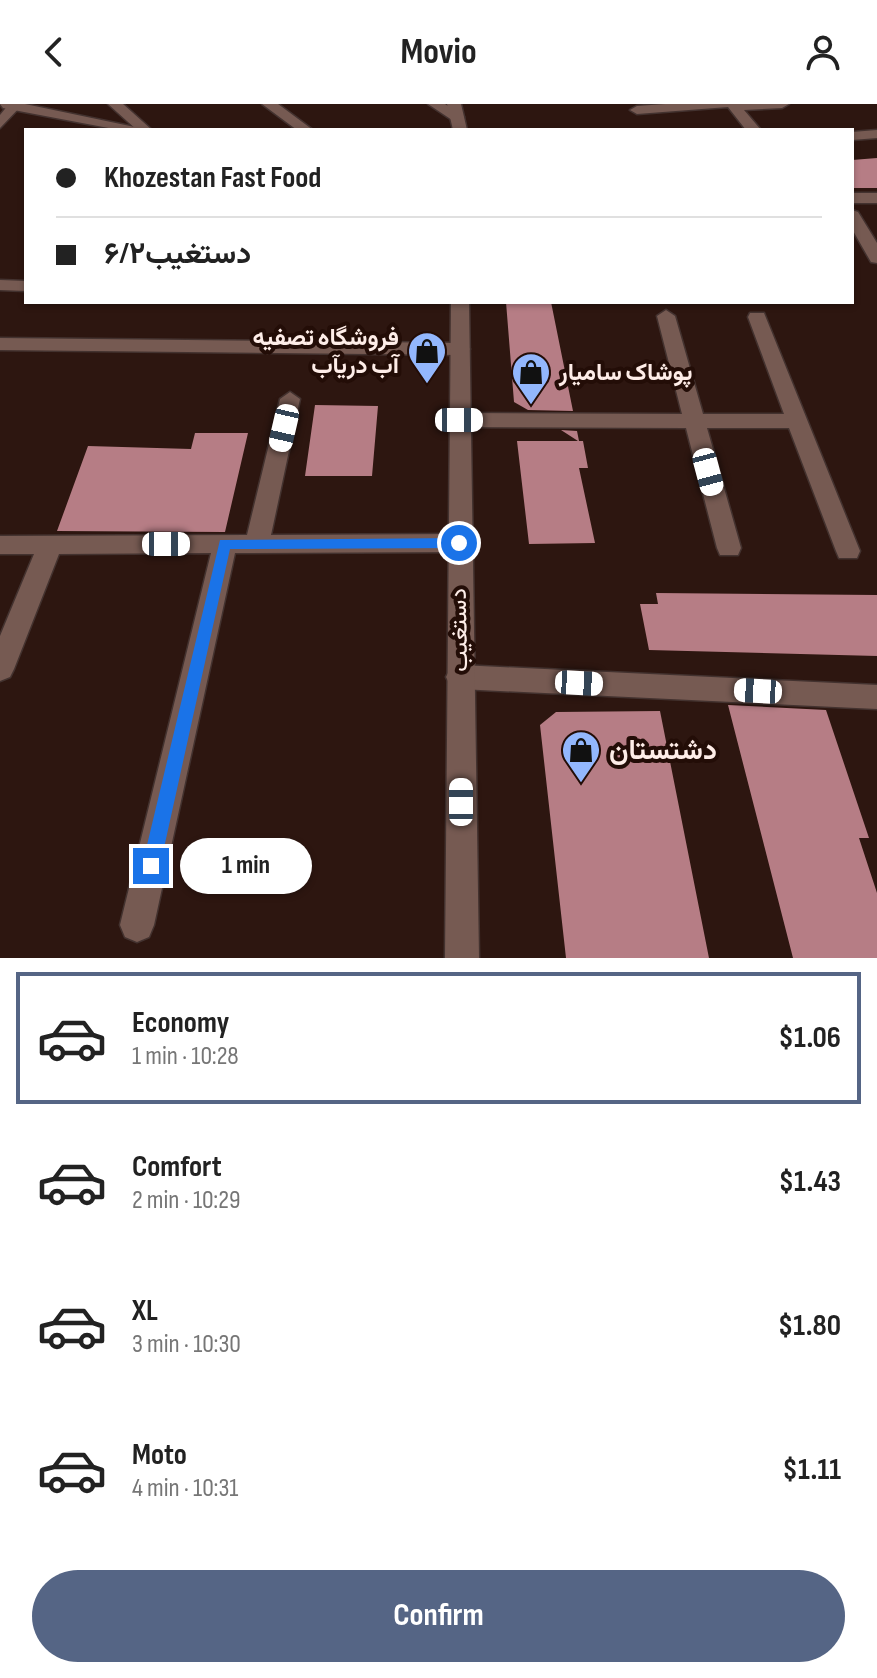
<!DOCTYPE html>
<meta charset="utf-8">
<style>
:root{--surface:#fff;--page:#f6f6f6;--text:#222;--muted:#767676;--line:#e0e0e0;--accent:#556585}
body{margin:0;font-family:"Sofia Sans Condensed",Vazirmatn,sans-serif;background:var(--page);color:var(--text);height:100vh;display:flex;flex-direction:column;font-size:30px;white-space:nowrap}
*{box-sizing:border-box;margin:0}
p{font-size:26px;color:var(--muted)}
.icon{flex:none;width:44px;height:44px;fill:none;stroke:currentColor;stroke-width:2;stroke-linecap:round;stroke-linejoin:round}
.map{position:relative;height:854px;overflow:hidden}
.sheet{display:flex;flex-direction:column;background:var(--surface);flex:1}
.sheet>*{flex:none}
.banner{position:absolute;left:24px;top:24px;width:830px;height:176px;border-radius:0px;box-shadow:0 2px 6px #0004;display:grid;align-content:center;height:176px;padding:0 32px;background:var(--surface)}
.end{position:absolute;width:36px;height:36px;margin:-18px;border:10px solid #1a73e8;background:#fff;box-shadow:0 0 0 4px #fff}
.from{border-radius:50%}
.bubble{position:absolute;height:56px;border-radius:28px;background:var(--surface);box-shadow:0 2px 6px #0004;font-size:26px;font-weight:700;line-height:56px;text-align:center}
.car{position:absolute;width:24px;height:48px;margin:-24px -12px;border-radius:10px;box-shadow:0 0 6px 2px #0007;background:linear-gradient(#fff 24%,#345 0 40%,#fff 0 76%,#345 0 86%,#fff 0)}
.banner b{display:flex;align-items:center;gap:28px;height:76px;font-size:30px}
.banner b+b{border-top:2px solid var(--line)}
.banner i{width:20px;height:20px;background:var(--text)}
ul{padding:14px 0 0;list-style:none}
li{display:flex;align-items:center;gap:24px;height:132px;margin:0 16px 12px;padding:0 16px;border:4px solid transparent;border-radius:0px}
li div{flex:1}
li b{display:block;font-size:30px}
li em{font-style:normal;font-weight:700}
li.active{border-color:var(--accent)}
li>.icon{width:72px;height:72px;stroke-width:1.5}
.cta{display:flex;gap:16px;margin-top:auto;padding:16px 32px}
.cta a{flex:1;height:92px;border-radius:48px;background:var(--accent);color:#fff;font-size:32px;font-weight:700;line-height:92px;text-align:center}
header{display:flex;justify-content:space-between;align-items:center;height:104px;padding:0 32px;background:var(--surface);font-size:36px;font-weight:700}
.map>svg:first-child{display:block}
.building{fill:#b67d85}
.lines{fill:none;stroke-linecap:round;stroke-linejoin:round}
.street-casing{stroke:#43322f;stroke-width:3}
.secondary-casing{stroke:#43322f;stroke-width:3}
.street{fill:#765a52;fill-rule:evenodd}
.secondary{fill:#765a52;fill-rule:evenodd}
.route{fill:#1a73e8}
.labels{text-anchor:middle;dominant-baseline:central;stroke-width:8;stroke-linejoin:round;paint-order:stroke}
.poi-label{font-size:24px;font-weight:bold;fill:#feede8;stroke:#230d07;text-anchor:end}
.street-label{font-size:24px;fill:#feede8;stroke:#230d07}
.near-poi-label{font-size:28px;font-weight:bold;fill:#feede8;stroke:#230d07;text-anchor:start}
</style>
<header><svg class="icon" aria-label="back" viewBox="0 0 24 24"><path d="M15 5l-7 7 7 7"/></svg>Movio<svg class="icon" aria-label="person" viewBox="0 0 24 24"><circle cx="12" cy="8" r="4"/><path d="M4 21q1-7 8-7t8 7"/></svg></header>
<div class="map">
<svg width="877" height="854" viewBox="0 0 877 854">
<rect width="100%" height="100%" fill="#2d1610"/>
<path class="building" d="M877,54v30h-25v-28z
M506,198h45l22,109 -45,-1 -14,-8z
M315,301l63,1 -6,70h-67z
M561,326l16,1 2,10h4l5,27h-9l16,75 -66,1 -12,-103h61z
M195,329h53l-23,99 -168,-1 31,-85 103,3z
M656,489l221,2v61l-228,-6 -9,-46h18z
M728,601l98,5 43,128h-10l18,55v65h-84z
M660,607l49,247h-143l-26,-233 16,-13z"/>
<g class="lines">
<defs>
<path id="street" d="M9,0l13,1 -22,23v-13z
M108,0h15l29,26h-15z
M262,0h16l35,26h-16z
M428,0h17l19,13 -12,3z
M665,0h124l-7,4 -38,2 17,20h-15l-18,-23 -91,7 -7,-4 7,-4z
M877,26v8l-25,2v-8z
M852,106l6,2 19,31v20l-6,-1 -19,-33z
M0,176l26,1v10l-26,-1z
M666,206l9,6 28,98h81l-36,-97 2,-4h14l96,238 -3,7h-18l-3,-7 -47,-123h-82l34,120 -3,7h-18l-3,-7 -31,-120 -227,-1 -11,-7 11,-7 223,1 -25,-98z
M0,234l460,5 10,6 -10,6 -460,-5z
M290,288l10,7 -29,136 188,-1 9,2 3,7 -3,7 -9,2 -224,1 -81,372 -5,12 -12,5 -12,-5 -5,-12 91,-372 -152,1 -45,115 -4,8 -10,4v-45l34,-82h-34v-18l247,-1 33,-136z
M460,561l417,20v24l-417,-20 -10,-4 -4,-8 4,-8z"/>
<path id="secondary" d="M0,0h25l124,26h-30l-116,-22z
M447,0h14l6,26h-14z
M852,89h25v10h-25z
M451,198h18l10,656h-34z"/>
</defs>
<use href="#street" class="street-casing"/>
<use href="#secondary" class="secondary-casing"/>
<use href="#street" class="street"/>
<use href="#secondary" class="secondary"/>
</g>
<path class="route" d="M459,434l6,5 -6,5 -229,1 -70,317 -3,6h-12l-3,-6 78,-326z"/>
<defs>
<symbol id="shop-pin" viewBox="-11 -11 22 30"><path d="M0 17L-7.5 6A9.5 9.5 0 1 1 7.5 6Z" fill="#93b7fd" stroke="#230d07"/><path d="M-5-2.5h2.3a2.7 3.5 0 0 1 5.4 0H5L5.5 6h-11ZM-1.5-2.5h3a1.5 2.3 0 0 0-3 0Z" fill="#111"/></symbol>
</defs>
<g fill-rule="evenodd">
<use href="#shop-pin" x="405" y="225" width="44" height="60"/>
<use href="#shop-pin" x="509" y="246" width="44" height="60"/>
<use href="#shop-pin" x="559" y="624" width="44" height="60"/>
</g>
<g class="labels">
<g class="poi-label">
<text x="399" y="233">فروشگاه تصفیه<tspan x="399" dy="28">آب دریآب</tspan></text>
<text x="559" y="268" text-anchor="start">پوشاک سامیار</text>
</g>
<g class="street-label">
<text transform="translate(459 526) rotate(-91)">دستغیب</text>
</g>
<g class="near-poi-label">
<text x="609" y="646">دشتستان</text>
</g>
</g>
</svg>
<i class="end from" style="left:459px;top:439px"></i>
<i class="end" style="left:151px;top:762px"></i>
<div class="bubble" style="left:180px;top:734px;width:132px">1 min</div>
<i class="car" style="left:459px;top:316px;rotate:90deg"></i>
<i class="car" style="left:284px;top:324px;rotate:193deg"></i>
<i class="car" style="left:708px;top:368px;rotate:165deg"></i>
<i class="car" style="left:166px;top:440px;rotate:90deg"></i>
<i class="car" style="left:579px;top:579px;rotate:93deg"></i>
<i class="car" style="left:758px;top:587px;rotate:273deg"></i>
<i class="car" style="left:461px;top:698px;rotate:0deg"></i>
<div class="banner">
<b><i class="from"></i>Khozestan Fast Food</b>
<b><i></i>دستغیب۶/۲</b>
</div>
</div>
<section class="sheet">
<ul>
<li class="active"><svg class="icon" aria-label="car" viewBox="0 0 24 24"><path d="M5 17H2v-5l4-1 3-4h7l3 4 3 1v5h-3M9 17h6M6 11h13"/><circle cx="7" cy="17" r="2"/><circle cx="17" cy="17" r="2"/></svg><div><b>Economy</b><p>1 min · 10:28</p></div><em>$1.06</em></li>
<li><svg class="icon" aria-label="car" viewBox="0 0 24 24"><path d="M5 17H2v-5l4-1 3-4h7l3 4 3 1v5h-3M9 17h6M6 11h13"/><circle cx="7" cy="17" r="2"/><circle cx="17" cy="17" r="2"/></svg><div><b>Comfort</b><p>2 min · 10:29</p></div><em>$1.43</em></li>
<li><svg class="icon" aria-label="car" viewBox="0 0 24 24"><path d="M5 17H2v-5l4-1 3-4h7l3 4 3 1v5h-3M9 17h6M6 11h13"/><circle cx="7" cy="17" r="2"/><circle cx="17" cy="17" r="2"/></svg><div><b>XL</b><p>3 min · 10:30</p></div><em>$1.80</em></li>
<li><svg class="icon" aria-label="car" viewBox="0 0 24 24"><path d="M5 17H2v-5l4-1 3-4h7l3 4 3 1v5h-3M9 17h6M6 11h13"/><circle cx="7" cy="17" r="2"/><circle cx="17" cy="17" r="2"/></svg><div><b>Moto</b><p>4 min · 10:31</p></div><em>$1.11</em></li>
</ul>
<div class="cta"><a>Confirm</a></div>
</section>
